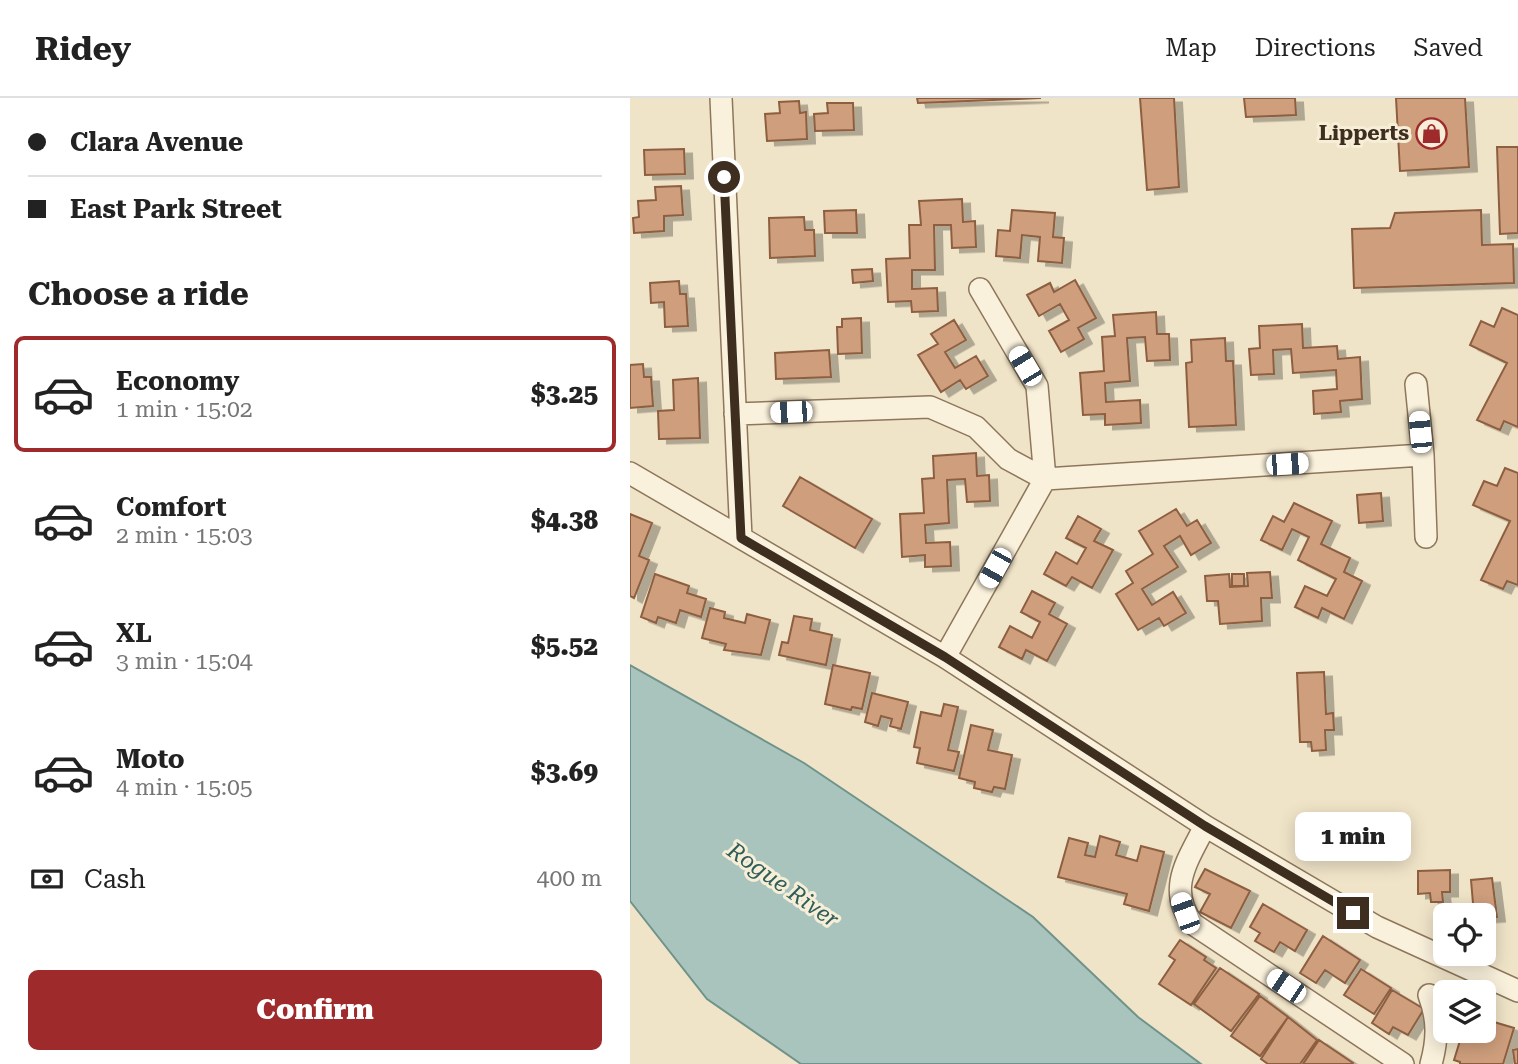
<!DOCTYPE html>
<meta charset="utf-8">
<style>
:root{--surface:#fff;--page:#f6f6f6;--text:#222;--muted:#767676;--line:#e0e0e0;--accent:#9e2a2b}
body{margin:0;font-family:"Roboto Serif",serif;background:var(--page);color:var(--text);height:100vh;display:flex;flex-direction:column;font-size:26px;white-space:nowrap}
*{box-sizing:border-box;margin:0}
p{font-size:23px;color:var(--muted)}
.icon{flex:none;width:38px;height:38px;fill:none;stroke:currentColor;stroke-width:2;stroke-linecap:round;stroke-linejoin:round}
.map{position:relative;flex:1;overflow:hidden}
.side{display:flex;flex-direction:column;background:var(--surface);width:630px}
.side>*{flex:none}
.guide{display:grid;align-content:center;height:154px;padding:0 28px;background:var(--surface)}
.controls{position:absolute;left:803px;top:805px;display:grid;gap:14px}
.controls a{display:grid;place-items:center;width:63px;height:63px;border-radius:10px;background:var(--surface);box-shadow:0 4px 18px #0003;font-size:35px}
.end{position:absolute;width:32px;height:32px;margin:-16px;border:9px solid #3d2e20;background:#fff;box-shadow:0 0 0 4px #fff}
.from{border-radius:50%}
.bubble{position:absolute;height:49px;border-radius:10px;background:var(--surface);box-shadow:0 4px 18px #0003;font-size:23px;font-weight:800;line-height:49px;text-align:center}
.car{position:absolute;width:21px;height:42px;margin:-21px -10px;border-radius:9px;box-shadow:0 0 5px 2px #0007;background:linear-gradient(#fff 24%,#345 0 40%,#fff 0 76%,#345 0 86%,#fff 0)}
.guide b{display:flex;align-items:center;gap:24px;height:66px;font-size:26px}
.guide b+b{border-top:2px solid var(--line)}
.guide i{width:18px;height:18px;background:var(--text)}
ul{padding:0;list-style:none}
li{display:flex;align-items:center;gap:21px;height:116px;margin:0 14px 10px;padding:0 14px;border:4px solid transparent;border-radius:10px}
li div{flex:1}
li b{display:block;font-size:26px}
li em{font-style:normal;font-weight:800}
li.on{border-color:var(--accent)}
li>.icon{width:63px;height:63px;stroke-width:1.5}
h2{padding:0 28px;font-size:32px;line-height:84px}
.pay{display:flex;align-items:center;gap:18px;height:77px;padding:0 28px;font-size:26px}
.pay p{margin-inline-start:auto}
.action{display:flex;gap:14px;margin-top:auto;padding:14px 28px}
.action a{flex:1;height:80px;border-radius:10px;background:var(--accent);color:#fff;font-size:28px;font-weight:800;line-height:80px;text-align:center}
header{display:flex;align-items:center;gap:42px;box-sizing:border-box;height:98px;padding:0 35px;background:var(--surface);border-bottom:2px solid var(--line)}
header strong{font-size:33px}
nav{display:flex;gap:38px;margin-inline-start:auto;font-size:24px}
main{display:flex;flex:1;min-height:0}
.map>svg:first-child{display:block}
.water{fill:#a9c4bc;stroke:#6f938a;stroke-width:2}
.building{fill:#cf9f7d;stroke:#8d5f41;stroke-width:2;filter:url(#shadow)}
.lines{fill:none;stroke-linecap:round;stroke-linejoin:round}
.minor-casing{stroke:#8d765c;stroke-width:24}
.minor{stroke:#faf1dc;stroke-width:21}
.route{stroke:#3d2e20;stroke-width:9}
.labels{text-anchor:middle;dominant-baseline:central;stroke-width:6;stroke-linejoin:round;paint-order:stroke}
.poi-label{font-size:21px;font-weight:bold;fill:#3d2e20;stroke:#f7eed8;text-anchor:end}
.water-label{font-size:23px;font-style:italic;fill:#2f5d5a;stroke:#f7eed8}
</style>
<header>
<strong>Ridey</strong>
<nav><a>Map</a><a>Directions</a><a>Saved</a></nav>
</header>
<main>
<section class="side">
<div class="guide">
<b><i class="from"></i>Clara Avenue</b>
<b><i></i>East Park Street</b>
</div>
<h2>Choose a ride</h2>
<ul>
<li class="on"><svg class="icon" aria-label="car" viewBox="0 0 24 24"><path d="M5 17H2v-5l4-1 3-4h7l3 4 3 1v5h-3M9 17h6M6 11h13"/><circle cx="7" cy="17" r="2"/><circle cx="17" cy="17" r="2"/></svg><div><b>Economy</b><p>1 min · 15:02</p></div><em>$3.25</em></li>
<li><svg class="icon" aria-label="car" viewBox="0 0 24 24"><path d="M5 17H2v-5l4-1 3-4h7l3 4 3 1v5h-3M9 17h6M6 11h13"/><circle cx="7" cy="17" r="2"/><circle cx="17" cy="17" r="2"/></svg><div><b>Comfort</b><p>2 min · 15:03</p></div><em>$4.38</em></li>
<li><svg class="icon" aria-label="car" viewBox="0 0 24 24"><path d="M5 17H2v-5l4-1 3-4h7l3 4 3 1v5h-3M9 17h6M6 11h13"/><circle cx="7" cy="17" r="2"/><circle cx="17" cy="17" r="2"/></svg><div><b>XL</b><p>3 min · 15:04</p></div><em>$5.52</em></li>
<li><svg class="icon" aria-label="car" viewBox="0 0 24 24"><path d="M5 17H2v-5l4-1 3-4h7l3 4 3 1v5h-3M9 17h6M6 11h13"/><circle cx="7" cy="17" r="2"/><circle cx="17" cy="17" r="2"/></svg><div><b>Moto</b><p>4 min · 15:05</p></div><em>$3.69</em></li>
</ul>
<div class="pay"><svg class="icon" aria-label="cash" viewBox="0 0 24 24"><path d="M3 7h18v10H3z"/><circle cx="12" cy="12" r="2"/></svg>Cash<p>400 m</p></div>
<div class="action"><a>Confirm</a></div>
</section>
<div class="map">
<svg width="888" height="966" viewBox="0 0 888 966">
<defs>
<filter id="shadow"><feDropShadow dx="8" dy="4.5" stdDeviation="0" flood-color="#0004"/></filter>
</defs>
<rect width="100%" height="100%" fill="#f0e4c8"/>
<path class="water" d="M0,567l174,98 229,154 105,100 63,47h-400l-94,-65 -77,-98z"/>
<path class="building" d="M287,0h124l-123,5z
M510,0h34l5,89 -32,3z
M614,0h51l1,17 -50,2z
M766,0h69l4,69 -69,4z
M169,3l1,12 6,-1 1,27 -40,2 -2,-27 15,-1 -1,-11z
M197,5h26l1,27 -39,1 -1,-17 14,-1z
M867,49h21v86l-18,1z
M54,51l1,25 -40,1 -1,-25z
M51,88l2,29 -19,1v15l-30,2 -1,-15 6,-1 -1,-16 18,-1 -1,-13z
M332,101l1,23 12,-1 1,26 -24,1 -1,-23h-17l1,45h-23v19l25,-1 1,23 -26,1 -1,-11 -23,1 -2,-43 24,-1 -1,-33h12l-2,-24z
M226,112l1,23h-32l-1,-22z
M382,112l43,3 -2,24 11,1 -2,25 -24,-2 2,-24 -18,-2 -2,23 -24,-2 2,-26 12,1z
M851,112l1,35 31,-1 1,39 -160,5 -2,-59 38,-1 5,-15z
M174,119l1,13h9l1,26 -45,2 -1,-40z
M242,171l1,12 -20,2 -1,-13z
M445,182l21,38 -18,10 6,11 -23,13 -12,-21 20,-11 -9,-16 -21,12 -12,-21 23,-12 4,9z
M49,183l1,13h6l2,32 -23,1 -1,-25 -13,1 -1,-20z
M872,210l16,7v112l-14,-6 -4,9 -23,-10 30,-57 -37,-18 11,-24 13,6z
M526,214l1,22h12l1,26 -23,1 -2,-24 -18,1 3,43 -25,2 1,19 34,-2 1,23 -36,2v-11l-22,1 -3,-42 24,-2 -2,-34 13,-1 -2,-21z
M231,220l1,35 -24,1 -1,-27h5v-8z
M324,222l12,20 -21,12 10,16 21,-12 12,20 -22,13 -6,-9 -19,12 -23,-37 20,-11 -7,-10z
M672,226l1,24 34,-2 1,13 22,-2 2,42 -22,2 1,11 -27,2 -1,-23 24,-2 -1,-19 -43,3 -2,-24 -18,1 1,24 -23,1 -2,-26 11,-1 -1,-22z
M595,240l1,23h7l3,64 -47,2 -3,-64 6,-1 -1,-22z
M199,252l2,27 -55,2 -1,-26z
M13,266l1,13h7l2,29 -23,2v-43z
M68,280l2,60 -41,1 -1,-28 16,-1 -1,-30z
M346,355l1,23 12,-1 1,26 -23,1 -2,-23 -18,1 2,43 -24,2 1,18 24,-1 1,24 -26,1v-12l-23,2 -2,-43 24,-1 -2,-34 12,-1 -1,-22z
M875,370l13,5v112l-11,-4 -4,8 -22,-9 29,-59 -37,-16 11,-24 13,5z
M170,379l72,42 -17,29 -72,-42z
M751,395l2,28 -24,2 -2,-28z
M664,405l38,18 -11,23 29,14 -6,14 18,9 -18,38 -22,-11 -4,10 -23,-11 10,-21 22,10 9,-17 -38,-19 11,-23 -17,-8 -10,21 -21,-10 12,-24 11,6z
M546,411l11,17 10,-6 14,23 -20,12 -11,-19 -16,10 14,21 -36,22 10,16 21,-13 13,21 -22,13 -5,-8 -21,12 -22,-36 17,-11 -7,-12 27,-17 -14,-23z
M0,416l22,9 -13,33 10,4 -15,38 -4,-2z
M448,418l23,13 -7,12 19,9 -21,38 -20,-11 -6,9 -22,-12 12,-22 21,12 9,-16 -20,-10z
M640,474l2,26h-11l1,23 -42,3 -2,-23h-11l-2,-25 24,-2 1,13 18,-1 -1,-13z
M25,476l34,12 -2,7 19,6 -5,18 -21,-7 -4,13 -18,-6 -2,6 -15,-6z
M602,476h12v12h-12z
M402,493l23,12 -6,11 18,10 -20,37 -21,-11 -4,9 -23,-12 11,-21 22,12 8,-16 -19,-10z
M80,510l15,4 -1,6 21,5 2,-9 23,6 -9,35 -37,-5 2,-6 -24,-6z
M164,518l18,3 -2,11 22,5 -6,30 -47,-10 3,-13 6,1z
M203,567l37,8 -8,36 -10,-2 -1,3 -26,-6z
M694,574l2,42 7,-1 1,17h-9l1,20 -14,1 -1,-9h-11l-3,-69z
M242,595l36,9 -7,27 -11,-3 2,-7 -11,-3 -3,10 -13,-4z
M314,606l14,3 -10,43 11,2 -5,19 -37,-8 3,-15 -6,-1 7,-35 20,4z
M341,627l22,5 -5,20 24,5 -7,34 -11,-2 -2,5 -18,-4 1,-6 -16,-4z
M470,738l20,6 -4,13 21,6 4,-15 23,6 -15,59 -25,-7 3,-10 -69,-17 11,-39 19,5 -3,12 10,2z
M575,771l45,22 -19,37 -31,-16 10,-18 -15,-7z
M820,772v22h-8l1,10h-12l-1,-9 -12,1v-23z
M862,780l5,39 -13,1v-3h-10l-3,-35z
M633,806l44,26 -12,21 -15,-9 -6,10 -19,-11 5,-8 -10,-6z
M693,838l37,24 -15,23 -20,-13 -9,13 -16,-10z
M550,842l26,17 -2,3 12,8 -25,37 -32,-21 16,-24 -6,-4z
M590,870l39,26 -28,37 -37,-27z
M731,871l30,19 -17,26 -30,-19z
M762,892l32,19 -16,26 -15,-8 -4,7 -17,-11z
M630,898l28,21 -28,39 -29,-20z
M658,919l29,23 -17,24h-32l-7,-5z
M854,921l30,9 -11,36h-43v-2l-6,-2 9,-29h21z
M689,942l34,23 -1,1h-49z
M888,951v15h-3l-2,-14z"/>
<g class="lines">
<defs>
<path id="minor" d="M91,0l20,440
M786,286l7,71 3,82
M105,316l195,-7 46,20 32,32 37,20 378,-24
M0,375l315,184 260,169 172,101 141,64
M315,559l100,-178 -8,-93 -57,-97
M575,728c-17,34 -39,63 -12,98l210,140
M799,897c9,24 9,44 2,69"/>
</defs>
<use href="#minor" class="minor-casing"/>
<use href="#minor" class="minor"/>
</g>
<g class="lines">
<path class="route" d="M94,79l17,361 204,119 260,169 148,87"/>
</g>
<defs>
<symbol id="shop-ring" viewBox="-11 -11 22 22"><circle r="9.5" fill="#f7eed8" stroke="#9e2a2b" stroke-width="1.5"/><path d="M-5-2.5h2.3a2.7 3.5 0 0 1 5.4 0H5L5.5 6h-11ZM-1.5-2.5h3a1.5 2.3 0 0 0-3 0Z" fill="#9e2a2b"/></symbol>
</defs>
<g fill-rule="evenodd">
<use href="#shop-ring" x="784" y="18" width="35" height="35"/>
</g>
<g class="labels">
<g class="poi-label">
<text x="779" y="35">Lipperts</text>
</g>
<g class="water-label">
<text transform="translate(153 787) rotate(35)">Rogue River</text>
</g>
</g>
</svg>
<div class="controls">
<a><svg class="icon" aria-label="locate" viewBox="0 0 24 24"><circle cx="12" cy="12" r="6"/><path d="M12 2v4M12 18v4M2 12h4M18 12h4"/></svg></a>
<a><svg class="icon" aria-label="layers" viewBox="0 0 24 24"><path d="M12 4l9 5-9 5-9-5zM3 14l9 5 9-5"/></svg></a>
</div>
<i class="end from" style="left:94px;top:79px"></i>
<i class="end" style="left:723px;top:815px"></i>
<div class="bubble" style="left:665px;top:714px;width:116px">1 min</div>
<i class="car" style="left:395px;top:268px;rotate:329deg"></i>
<i class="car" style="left:161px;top:314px;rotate:268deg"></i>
<i class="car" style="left:790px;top:334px;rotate:355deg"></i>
<i class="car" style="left:657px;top:366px;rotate:86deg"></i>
<i class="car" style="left:365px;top:470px;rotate:209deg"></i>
<i class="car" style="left:555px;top:815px;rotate:340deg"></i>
<i class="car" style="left:656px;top:888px;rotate:304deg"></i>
</div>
</main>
